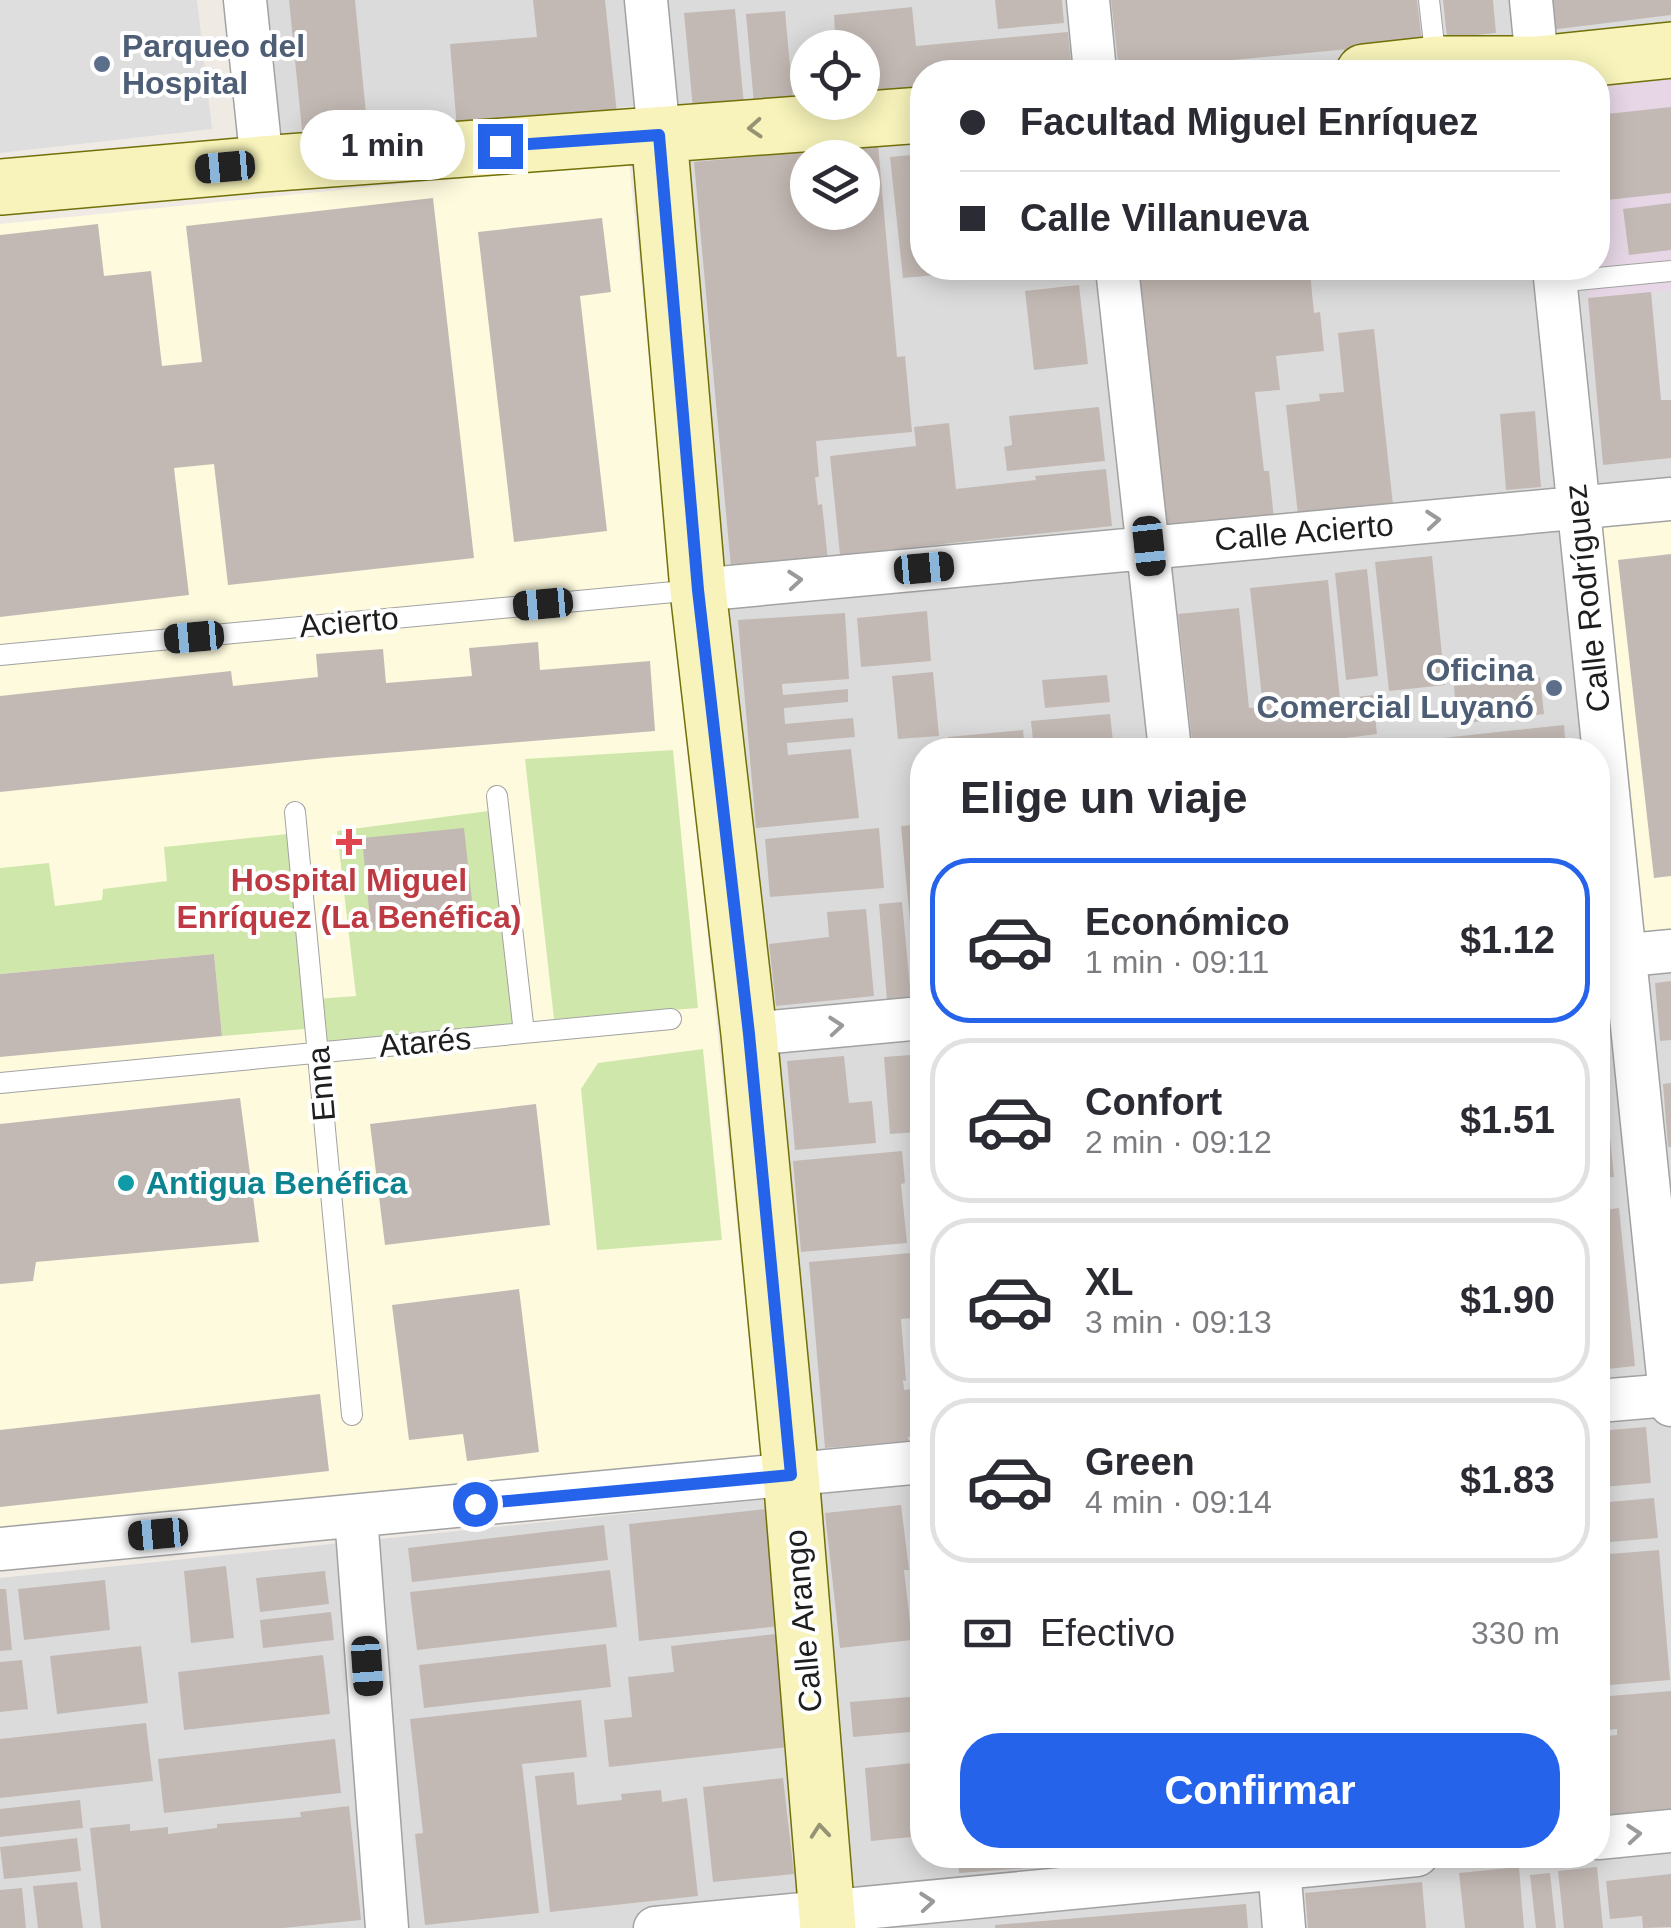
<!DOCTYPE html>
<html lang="es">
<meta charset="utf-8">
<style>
:root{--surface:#fff;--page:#f7f7f7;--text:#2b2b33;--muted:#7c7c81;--line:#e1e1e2;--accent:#2563eb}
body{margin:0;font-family:Helvetica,sans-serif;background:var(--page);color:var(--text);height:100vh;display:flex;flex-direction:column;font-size:38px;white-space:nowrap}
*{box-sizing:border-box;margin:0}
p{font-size:32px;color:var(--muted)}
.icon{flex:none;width:55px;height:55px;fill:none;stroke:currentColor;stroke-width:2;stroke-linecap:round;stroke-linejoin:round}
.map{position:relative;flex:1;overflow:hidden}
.panel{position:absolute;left:910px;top:738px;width:700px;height:1130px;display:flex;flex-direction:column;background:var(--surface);border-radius:40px;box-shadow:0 5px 25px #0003}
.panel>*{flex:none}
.top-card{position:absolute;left:910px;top:60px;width:700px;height:220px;border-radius:40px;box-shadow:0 5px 25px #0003;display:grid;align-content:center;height:220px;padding:0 50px;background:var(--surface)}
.controls{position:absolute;left:790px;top:30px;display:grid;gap:20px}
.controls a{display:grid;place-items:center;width:90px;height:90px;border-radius:50%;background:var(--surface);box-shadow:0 5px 25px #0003;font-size:50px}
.end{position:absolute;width:45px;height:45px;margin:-22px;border:12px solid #2563eb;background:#fff;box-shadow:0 0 0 5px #fff}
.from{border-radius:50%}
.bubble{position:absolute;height:70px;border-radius:35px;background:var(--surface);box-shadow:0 5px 25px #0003;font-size:32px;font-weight:800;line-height:70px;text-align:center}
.car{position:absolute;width:30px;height:60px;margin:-30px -15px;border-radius:12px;box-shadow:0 0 8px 2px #0007;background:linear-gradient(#222 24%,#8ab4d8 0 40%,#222 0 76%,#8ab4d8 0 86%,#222 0)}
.top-card b{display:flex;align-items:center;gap:35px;height:95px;font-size:38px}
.top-card b+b{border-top:2px solid var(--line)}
.top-card i{width:25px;height:25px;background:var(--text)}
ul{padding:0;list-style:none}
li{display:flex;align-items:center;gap:30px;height:165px;margin:0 20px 15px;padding:0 30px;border:5px solid var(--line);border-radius:40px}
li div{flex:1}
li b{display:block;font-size:38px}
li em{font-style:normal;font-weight:800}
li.on{border-color:var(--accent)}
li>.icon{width:90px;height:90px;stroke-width:1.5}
h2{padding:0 50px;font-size:45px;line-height:120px}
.pay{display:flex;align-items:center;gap:25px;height:110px;padding:0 50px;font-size:38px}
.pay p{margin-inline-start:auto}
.cta{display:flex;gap:20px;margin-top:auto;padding:20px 50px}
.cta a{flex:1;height:115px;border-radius:40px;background:var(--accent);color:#fff;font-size:40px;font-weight:800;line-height:115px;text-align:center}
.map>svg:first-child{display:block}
.residential{fill:#dcdbdb;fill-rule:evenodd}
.industrial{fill:#e7d7e6}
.education{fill:#fefade}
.grass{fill:#d0e7ac}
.parking{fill:#dedede}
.building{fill:#c3b9b4;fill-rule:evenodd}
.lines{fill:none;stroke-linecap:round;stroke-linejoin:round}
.lane-casing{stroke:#a2a2a2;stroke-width:22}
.street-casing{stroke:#a2a2a2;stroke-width:45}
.secondary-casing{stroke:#717009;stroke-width:58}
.lane{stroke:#fff;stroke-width:20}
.street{stroke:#fff;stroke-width:42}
.secondary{stroke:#f7f3ba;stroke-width:55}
.oneway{stroke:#959374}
.oneway2{stroke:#9a9a9a}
.route{stroke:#2563eb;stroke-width:12}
.service-dot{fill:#5c6f8a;stroke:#fff;stroke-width:4}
.health-dot{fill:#e0444e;stroke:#fff;stroke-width:4}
.culture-dot{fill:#0f9aa8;stroke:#fff;stroke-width:4}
.labels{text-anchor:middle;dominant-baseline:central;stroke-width:8;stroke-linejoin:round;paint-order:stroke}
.service-label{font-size:32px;font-weight:bold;fill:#4e5e75;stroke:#fff;text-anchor:start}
.street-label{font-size:32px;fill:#1e1e1e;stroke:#fff}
.health-label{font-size:32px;font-weight:bold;fill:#be3a42;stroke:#fff}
.culture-label{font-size:32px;font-weight:bold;fill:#0d838f;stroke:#fff;text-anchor:start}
</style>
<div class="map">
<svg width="1671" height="1928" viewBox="0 0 1671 1928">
<rect width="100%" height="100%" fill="#efeae4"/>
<path class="residential" d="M267,0h1404v1928h-1671v-350l808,-83 -133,-1393 -395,40zM808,48h54v54h-54zM922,72h676v196h-676zM808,158h54v54h-54zM922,750h676v1105h-676z"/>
<path class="industrial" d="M1671,73v385l-68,7 -18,-197h13v-188z"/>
<path class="education" d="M629,161l132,1298 -761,77v-1312z
M1671,520v414l-34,3 -38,-411z"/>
<path class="grass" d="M673,750l25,258 -144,11 -29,-260z
M496,810l23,218 -198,20 -5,-49 40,-3 -19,-165z
M288,834l17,195 -83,7 -8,-82 -214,20v-106l49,-5 6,43 47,-6 1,-11 64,-8 -3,-34z
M703,1049l19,191 -125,10 -16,-161 17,-26z"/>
<path class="parking" d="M0,0h197l15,129 -212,24z
M1671,290v110h-10l-10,-108z"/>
<path class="building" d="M289,0h66l12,124 -65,6z
M533,0h72l12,114 -160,15 -7,-85 87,-7z
M995,0h67l2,23 -66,6z
M1111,0h306l5,42 -303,29z
M1443,0h50l3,33 -49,5z
M1546,0h125v15l-121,15z
M912,7l4,39 152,-14 4,40h-150v20l-60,5v-49h-26l-2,-33z
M735,9l9,96 -51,4 -9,-96z
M785,11l8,89 -39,4 -8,-90z
M1671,107v86l-73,8v-86z
M878,145l19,212 8,-1 7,76 -96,9 3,36h-4l3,28 4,-1 6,56 -97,8 -37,-406zM808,158h54v54h-54z
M922,154v114h25v6l-44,4 -13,-121z
M433,198l41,360 -246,27 -14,-121 -40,4 15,127 -189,22v-382l98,-11 6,52 47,-5 11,95 40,-4 -16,-136z
M1671,203v47l-42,5 -6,-46z
M602,218l9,74 -31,4 27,235 -93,11 -36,-310z
M1138,268h169l1,5h2l4,40 6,-1 4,39 -48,5 4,34 -25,2 9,79h5l5,48 -108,11z
M1079,285l9,79 -54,6 -9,-79z
M1651,292l10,108h10v58l-68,7 -15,-167z
M1374,329l19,176 -95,10 -12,-110 34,-4 -1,-7 25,-2 -6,-59z
M1099,407l6,54 -98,10 -3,-24 8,-2 -3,-29z
M1535,411l6,76 -35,3 -6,-76z
M949,423l7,66 80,-9 -1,-4 71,-7 6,57 -272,29 -10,-99 86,-10 -2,-19z
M1671,554v322l-17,2 -36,-318z
M1432,556l13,129 -56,6 -14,-129z
M1367,569l11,107 -32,4 -11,-107z
M1328,580l12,119 33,-4 4,39 -40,5 2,11h-146l-15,-136 61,-6 10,100 14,-1 -13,-119z
M927,611l4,50 -70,6 -4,-49z
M845,613l4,66 -67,5 1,11 65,-6v13l-64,6 1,16 68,-6 2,19 -68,6 1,12 63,-6 8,69 -103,10 -18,-208z
M538,642l2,28 110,-9 5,70 -330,27 -325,34v-96l231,-25 2,15 85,-9 -2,-23 67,-5 3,34 86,-7 -3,-28z
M933,672l6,64 -41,3 -6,-63z
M1107,675l3,27 -65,6 -3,-28z
M1540,677l4,37 -87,10 -3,-38z
M1110,714l4,36h-80l-3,-29z
M1564,725l2,25h-160l-1,-8z
M1023,730l2,20h-76l-1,-13z
M1381,742l1,8h-30l-1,-5z
M922,824v172h-5l-16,-170z
M464,828l10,91 -103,11 -9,-92z
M879,828l5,60 -114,9 -5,-58z
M902,902l9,96 -24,3 -8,-97z
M866,909l8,87 -98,10 -7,-62 60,-7 -2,-25z
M214,954l8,82 -222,21v-83z
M1671,981v59l-11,1 -5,-58z
M1598,1020h2l6,53 -8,1z
M911,1055l7,77 -28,2 -6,-77z
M844,1056l5,47 23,-2 4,42 -81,7 -8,-89z
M1671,1083v64h-3l-5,-63z
M1605,1085l9,92 -16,1v-92z
M240,1098l19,144 -223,20 -3,19 -33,3v-160z
M536,1104l14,121 -165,20 -15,-121z
M902,1151l3,32 -4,1 6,59 -106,9 -8,-91z
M1619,1208l16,158 -37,4v-159z
M922,1252v65l-21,2 5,62 -3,-1 1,10 18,-2v48l-14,1 1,4 -84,7 -16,-186z
M519,1289l20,163 -72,9 -4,-27 -54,6 -17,-135z
M922,1321v53l-7,1 -5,-53z
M320,1394l9,77 -329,36v-77z
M1646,1427l5,56 -49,4 -4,-56z
M1654,1498l4,40 -60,5v-40z
M922,1504v57h-2l-5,-56z
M901,1505l8,65h-5l8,70 -72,8 -15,-135z
M767,1509l14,117 -142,15 -10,-117z
M604,1525l4,35 -196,22 -4,-34z
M1659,1550l11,130 -72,6v-131z
M226,1566l8,72 -43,5 -7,-72z
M610,1570l7,57 -200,23 -7,-58z
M325,1571l4,33 -69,8 -4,-34z
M105,1580l5,50 -86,10 -6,-51z
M0,1589h6l6,61 -12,1z
M331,1612l3,28 -71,8 -3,-28z
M776,1634l12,113 -179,20 -5,-47 28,-3 -4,-40 46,-5 -3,-26z
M606,1644l5,43 -187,21 -5,-43z
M141,1646l7,57 -91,11 -7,-58z
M323,1655l7,59 -146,16 -6,-58z
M22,1660l6,49 -28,3v-50z
M1671,1691v122l-73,6v-82l19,-2v-6l-19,2v-34z
M922,1696v35l-69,6 -3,-35z
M581,1700l6,57 -65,7 17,149 -114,12 -10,-91 8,-1 -13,-114z
M146,1723l7,58 -153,17v-59z
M335,1739l6,54 -177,20 -6,-54z
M922,1762v74l-51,5 -6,-73z
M574,1772l3,33 45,-5 -1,-6 40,-4 1,12 25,-4 11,98 -148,16 -15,-136z
M783,1778l11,96 -81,8 -10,-95z
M80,1800l3,28 -83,9v-28z
M349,1806l12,114 -78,8h-182l-11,-100 40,-4v7l38,-4v7l49,-6v-4l84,-7 -1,-5z
M77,1838l4,33 -77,8 -4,-32z
M958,1855h83l1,12 -83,6z
M1054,1855h75l1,9 -74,6z
M1519,1867l5,61h-59l-6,-55z
M1597,1867l6,61h-39l-6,-57z
M1550,1873l6,55h-20l-6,-53z
M1671,1874v53l-28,1 -1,-12 -32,3 -4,-38z
M77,1882l6,46h-45l-5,-42z
M1422,1882l4,46h-118l-3,-35z
M22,1888l4,40h-26v-38z
M1246,1904l2,24h-253v-3z"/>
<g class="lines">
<defs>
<path id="lane" d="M1429,0l7,62
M1556,282l115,-11
M0,655l695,-65
M497,796l27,237
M295,812l57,603
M0,1083l671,-64"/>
<path id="street" d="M245,0l17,164
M646,0l13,135
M1088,0l7,72
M1531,0l7,72
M1117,268l53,482
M1554,268l117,1137
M698,590l973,-91
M1598,958l73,-7
M749,1034l173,-16
M1598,1401l73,-6
M356,1516l31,412
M0,1549l922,-87
M1598,1838l73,-7
M1278,1855l6,73
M655,1928l762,-73"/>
<path id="secondary" d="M1364,72l72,-8h101l134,-14
M659,135l39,455 51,444 42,441 37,453
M0,187l262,-23 660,-49"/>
</defs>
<use href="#lane" class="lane-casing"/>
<use href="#street" class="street-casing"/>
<use href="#secondary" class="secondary-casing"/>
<use href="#lane" class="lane"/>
<use href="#street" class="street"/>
<use href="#secondary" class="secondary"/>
</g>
<defs><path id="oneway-chevron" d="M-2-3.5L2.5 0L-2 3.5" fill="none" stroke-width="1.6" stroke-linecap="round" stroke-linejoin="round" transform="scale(2.5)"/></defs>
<g class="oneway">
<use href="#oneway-chevron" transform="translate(755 128) rotate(176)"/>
<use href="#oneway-chevron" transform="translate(820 1831) rotate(-95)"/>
</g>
<g class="oneway2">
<use href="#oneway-chevron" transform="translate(1433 520) rotate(-5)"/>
<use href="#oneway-chevron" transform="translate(795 580) rotate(-5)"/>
<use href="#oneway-chevron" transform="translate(836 1026) rotate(-5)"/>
<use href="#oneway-chevron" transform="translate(1634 1834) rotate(-5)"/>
<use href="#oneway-chevron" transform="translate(927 1902) rotate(-5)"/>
</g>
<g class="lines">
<path class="route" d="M475,1504l316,-29 -42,-441 -51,-444 -39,-455 -159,11"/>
</g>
<g class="service-dot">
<circle cx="102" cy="64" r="10"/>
<circle cx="1554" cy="688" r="10"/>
</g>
<path class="health-dot" d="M344 827h10v10h10v10h-10v10h-10v-10h-10v-10h10z"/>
<circle class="culture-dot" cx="126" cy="1183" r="10"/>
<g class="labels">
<g class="service-label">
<text x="122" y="46">Parqueo del<tspan x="122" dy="37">Hospital</tspan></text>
<text x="1534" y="670" text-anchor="end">Oficina<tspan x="1534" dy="37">Comercial Luyanó</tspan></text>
</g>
<g class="street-label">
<text transform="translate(1304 532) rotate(-5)">Calle Acierto</text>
<text transform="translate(1587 598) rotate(-96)">Calle Rodríguez</text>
<text transform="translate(349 622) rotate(-5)">Acierto</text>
<text transform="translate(425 1042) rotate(-5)">Atarés</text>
<text transform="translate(321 1084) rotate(-95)">Enna</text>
<text transform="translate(803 1621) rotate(-95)">Calle Arango</text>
</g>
<g class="health-label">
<text x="349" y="880">Hospital Miguel<tspan x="349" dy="37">Enríquez (La Benéfica)</tspan></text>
</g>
<g class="culture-label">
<text x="146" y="1183">Antigua Benéfica</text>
</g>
</g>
</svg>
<div class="controls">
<a><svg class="icon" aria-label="locate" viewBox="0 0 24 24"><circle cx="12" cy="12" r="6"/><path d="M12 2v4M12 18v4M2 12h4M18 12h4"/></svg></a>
<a><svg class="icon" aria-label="layers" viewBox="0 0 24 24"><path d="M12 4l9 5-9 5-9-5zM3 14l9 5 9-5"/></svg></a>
</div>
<i class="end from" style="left:475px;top:1504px"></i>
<i class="end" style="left:500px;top:146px"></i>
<div class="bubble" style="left:300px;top:110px;width:165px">1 min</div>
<i class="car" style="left:225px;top:167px;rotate:265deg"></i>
<i class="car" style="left:1149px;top:546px;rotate:174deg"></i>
<i class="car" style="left:924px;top:568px;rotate:85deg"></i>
<i class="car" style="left:543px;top:604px;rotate:265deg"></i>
<i class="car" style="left:194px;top:637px;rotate:265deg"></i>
<i class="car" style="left:158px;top:1534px;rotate:265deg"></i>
<i class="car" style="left:367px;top:1666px;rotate:176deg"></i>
<div class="top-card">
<b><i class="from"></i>Facultad Miguel Enríquez</b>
<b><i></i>Calle Villanueva</b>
</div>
<section class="panel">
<h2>Elige un viaje</h2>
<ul>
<li class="on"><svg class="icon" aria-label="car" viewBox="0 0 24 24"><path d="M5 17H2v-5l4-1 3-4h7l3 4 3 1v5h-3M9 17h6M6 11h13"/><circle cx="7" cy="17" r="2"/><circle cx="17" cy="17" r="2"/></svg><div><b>Económico</b><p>1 min · 09:11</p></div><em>$1.12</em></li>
<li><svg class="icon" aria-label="car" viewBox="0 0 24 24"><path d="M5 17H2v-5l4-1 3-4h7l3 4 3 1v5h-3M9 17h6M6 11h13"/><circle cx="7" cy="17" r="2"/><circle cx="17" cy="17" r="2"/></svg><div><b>Confort</b><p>2 min · 09:12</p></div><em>$1.51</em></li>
<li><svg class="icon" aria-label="car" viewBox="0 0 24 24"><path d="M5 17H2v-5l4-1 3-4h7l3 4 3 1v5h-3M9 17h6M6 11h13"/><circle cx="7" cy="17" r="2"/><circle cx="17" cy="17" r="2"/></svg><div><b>XL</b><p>3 min · 09:13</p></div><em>$1.90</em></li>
<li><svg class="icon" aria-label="car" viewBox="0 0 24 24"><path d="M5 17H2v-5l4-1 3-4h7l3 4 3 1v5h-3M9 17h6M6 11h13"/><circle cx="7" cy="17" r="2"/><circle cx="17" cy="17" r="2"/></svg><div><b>Green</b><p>4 min · 09:14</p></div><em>$1.83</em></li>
</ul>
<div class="pay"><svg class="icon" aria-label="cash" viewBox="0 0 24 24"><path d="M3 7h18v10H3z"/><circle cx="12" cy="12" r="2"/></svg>Efectivo<p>330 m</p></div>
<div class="cta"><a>Confirmar</a></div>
</section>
</div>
